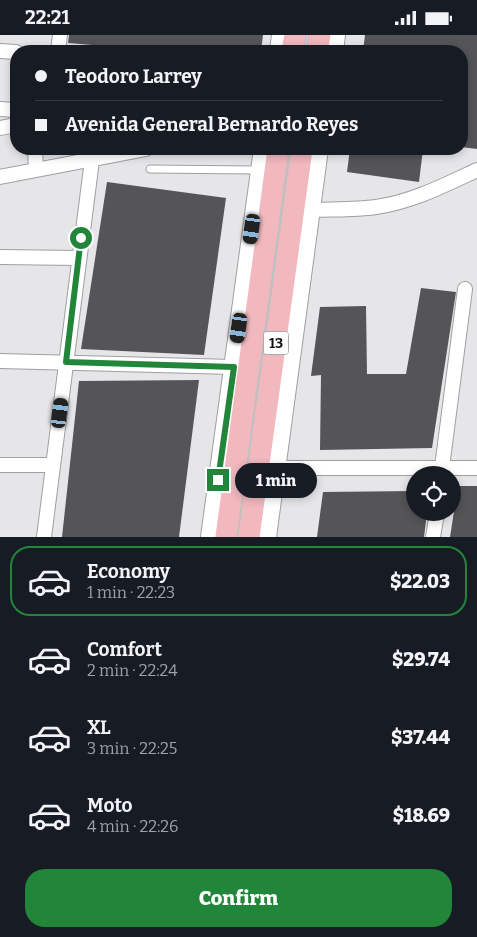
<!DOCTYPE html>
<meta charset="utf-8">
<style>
:root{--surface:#171b24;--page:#20242c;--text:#f1f3f6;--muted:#9ea1a6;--line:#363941;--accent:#22863a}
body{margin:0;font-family:Bitter,serif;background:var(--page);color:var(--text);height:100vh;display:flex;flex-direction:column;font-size:19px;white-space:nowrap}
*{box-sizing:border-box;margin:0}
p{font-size:16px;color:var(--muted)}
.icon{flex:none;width:28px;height:28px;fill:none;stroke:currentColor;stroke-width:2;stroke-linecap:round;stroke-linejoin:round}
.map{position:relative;height:502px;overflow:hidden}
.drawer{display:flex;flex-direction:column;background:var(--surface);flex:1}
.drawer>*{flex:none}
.banner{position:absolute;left:10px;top:10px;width:458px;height:110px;border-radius:20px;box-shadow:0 2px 8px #0003;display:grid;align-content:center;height:110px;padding:0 25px;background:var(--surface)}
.buttons{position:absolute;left:406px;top:431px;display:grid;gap:10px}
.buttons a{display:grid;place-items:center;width:55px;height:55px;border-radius:50%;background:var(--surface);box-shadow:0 2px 8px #0003;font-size:25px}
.end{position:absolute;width:22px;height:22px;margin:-11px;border:6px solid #22863a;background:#fff;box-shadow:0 0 0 2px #fff}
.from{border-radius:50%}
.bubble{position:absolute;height:35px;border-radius:18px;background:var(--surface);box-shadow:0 2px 8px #0003;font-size:16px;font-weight:800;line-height:35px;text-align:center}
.car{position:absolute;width:15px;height:30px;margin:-15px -8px;border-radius:6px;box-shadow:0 0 4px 1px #0007;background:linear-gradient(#222 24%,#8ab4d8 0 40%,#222 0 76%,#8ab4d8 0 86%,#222 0)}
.banner b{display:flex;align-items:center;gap:18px;height:48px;font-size:19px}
.banner b+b{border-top:1px solid var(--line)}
.banner i{width:12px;height:12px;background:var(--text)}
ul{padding:9px 0 0;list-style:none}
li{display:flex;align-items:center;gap:15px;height:70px;margin:0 10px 8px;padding:0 15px;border:2px solid transparent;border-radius:20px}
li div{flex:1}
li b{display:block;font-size:19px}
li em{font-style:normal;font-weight:800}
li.on{border-color:var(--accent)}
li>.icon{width:45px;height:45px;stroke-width:1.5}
.primary-button{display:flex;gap:10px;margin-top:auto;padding:10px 25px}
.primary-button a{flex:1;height:58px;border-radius:20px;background:var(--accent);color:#fff;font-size:20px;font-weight:800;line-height:58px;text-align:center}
.status{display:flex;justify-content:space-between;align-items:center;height:35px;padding:0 25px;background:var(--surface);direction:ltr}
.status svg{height:14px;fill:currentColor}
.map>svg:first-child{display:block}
.building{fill:#555456}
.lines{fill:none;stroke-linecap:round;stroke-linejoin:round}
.service-casing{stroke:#9f9ea1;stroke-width:9}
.minor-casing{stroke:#9f9ea1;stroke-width:16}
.tertiary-casing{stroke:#9f9ea1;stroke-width:20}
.primary-casing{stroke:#c0c0c0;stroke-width:24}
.service{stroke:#fff;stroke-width:7}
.minor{stroke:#fff;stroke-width:14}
.tertiary{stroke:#fff;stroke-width:18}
.primary{stroke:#f1b8be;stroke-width:21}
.route{stroke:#22863a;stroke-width:6}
.labels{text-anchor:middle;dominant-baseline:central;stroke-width:5;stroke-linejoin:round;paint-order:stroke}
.shield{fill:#fff;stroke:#565556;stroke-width:1}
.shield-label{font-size:14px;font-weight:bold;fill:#0d0c0e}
</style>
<div class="status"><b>22:21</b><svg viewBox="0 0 49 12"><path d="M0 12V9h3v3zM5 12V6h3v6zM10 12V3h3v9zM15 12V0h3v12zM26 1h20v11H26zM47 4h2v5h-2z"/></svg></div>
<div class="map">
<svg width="477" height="502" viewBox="0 0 477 502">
<rect width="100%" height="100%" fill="#e6e5e8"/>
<path class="building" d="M69,0h194l-2,16h-97l-96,-8z
M365,0h112v114l-16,-2v-96h-98z
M350,114h73l-4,33 -72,-10z
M107,147l119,16 -22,157 -123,-6z
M421,253l35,4 -24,156 -112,2 1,-75 -10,1 9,-69 46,-1 1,68h39z
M199,345l-20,157h-117l17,-156z
M458,451h19v51h-27z
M415,456v22h12l-3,24h-107l6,-45z"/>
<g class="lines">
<defs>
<path id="service" d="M150,134l110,1"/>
<path id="minor" d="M0,16l16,1
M58,16l2,-16
M0,74l16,1
M0,93l16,-3
M35,114l1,20
M0,142l146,-28
M311,175c21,-1 44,0 65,-3 36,-5 69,-22 101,-37
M0,222l78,1
M0,326l234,6
M0,430h53
M277,433h200
M441,440l24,-186
M44,502l48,-377
M433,502l4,-24"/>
<path id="tertiary" d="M279,16l2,-16
M334,16l2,-16
M210,502l53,-388
M267,502l52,-388"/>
<path id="primary" d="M292,16l3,-16
M317,16l3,-16
M226,502l52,-388
M249,502l53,-388"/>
</defs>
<use href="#service" class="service-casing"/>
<use href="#minor" class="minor-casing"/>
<use href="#tertiary" class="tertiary-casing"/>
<use href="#primary" class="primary-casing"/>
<use href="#service" class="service"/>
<use href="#minor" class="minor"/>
<use href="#tertiary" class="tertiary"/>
<use href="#primary" class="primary"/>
</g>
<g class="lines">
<path class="route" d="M81,203l-15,124 168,5 -16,113"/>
</g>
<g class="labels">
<rect class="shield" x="263.5" y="296.5" width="25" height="23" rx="4"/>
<g class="shield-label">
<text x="276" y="308">13</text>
</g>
</g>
</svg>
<div class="buttons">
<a><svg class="icon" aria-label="locate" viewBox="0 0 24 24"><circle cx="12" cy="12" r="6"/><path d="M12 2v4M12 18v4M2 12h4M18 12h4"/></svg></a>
</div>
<i class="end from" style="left:81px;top:203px"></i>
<i class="end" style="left:218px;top:445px"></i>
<div class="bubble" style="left:235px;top:428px;width:82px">1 min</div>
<i class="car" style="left:252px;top:194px;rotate:188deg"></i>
<i class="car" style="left:239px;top:293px;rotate:188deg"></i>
<i class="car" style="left:60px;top:378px;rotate:7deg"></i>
<div class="banner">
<b><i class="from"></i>Teodoro Larrey</b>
<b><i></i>Avenida General Bernardo Reyes</b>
</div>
</div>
<section class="drawer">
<ul>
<li class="on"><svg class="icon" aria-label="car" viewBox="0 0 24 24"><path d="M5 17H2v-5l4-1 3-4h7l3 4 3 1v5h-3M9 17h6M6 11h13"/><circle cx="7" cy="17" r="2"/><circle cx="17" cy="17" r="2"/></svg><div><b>Economy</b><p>1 min · 22:23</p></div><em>$22.03</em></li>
<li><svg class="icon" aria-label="car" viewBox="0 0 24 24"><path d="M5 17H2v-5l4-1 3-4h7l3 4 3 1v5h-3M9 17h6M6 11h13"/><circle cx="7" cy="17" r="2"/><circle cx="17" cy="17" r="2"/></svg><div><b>Comfort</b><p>2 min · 22:24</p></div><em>$29.74</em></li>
<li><svg class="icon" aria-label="car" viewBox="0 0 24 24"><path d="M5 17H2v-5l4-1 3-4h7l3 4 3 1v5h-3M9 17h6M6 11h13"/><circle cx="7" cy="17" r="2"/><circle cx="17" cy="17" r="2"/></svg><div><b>XL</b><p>3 min · 22:25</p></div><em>$37.44</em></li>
<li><svg class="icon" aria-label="car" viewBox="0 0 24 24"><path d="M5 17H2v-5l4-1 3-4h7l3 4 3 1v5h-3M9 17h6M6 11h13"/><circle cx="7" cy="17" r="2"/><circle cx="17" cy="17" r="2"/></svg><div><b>Moto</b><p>4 min · 22:26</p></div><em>$18.69</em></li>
</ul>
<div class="primary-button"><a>Confirm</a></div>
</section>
